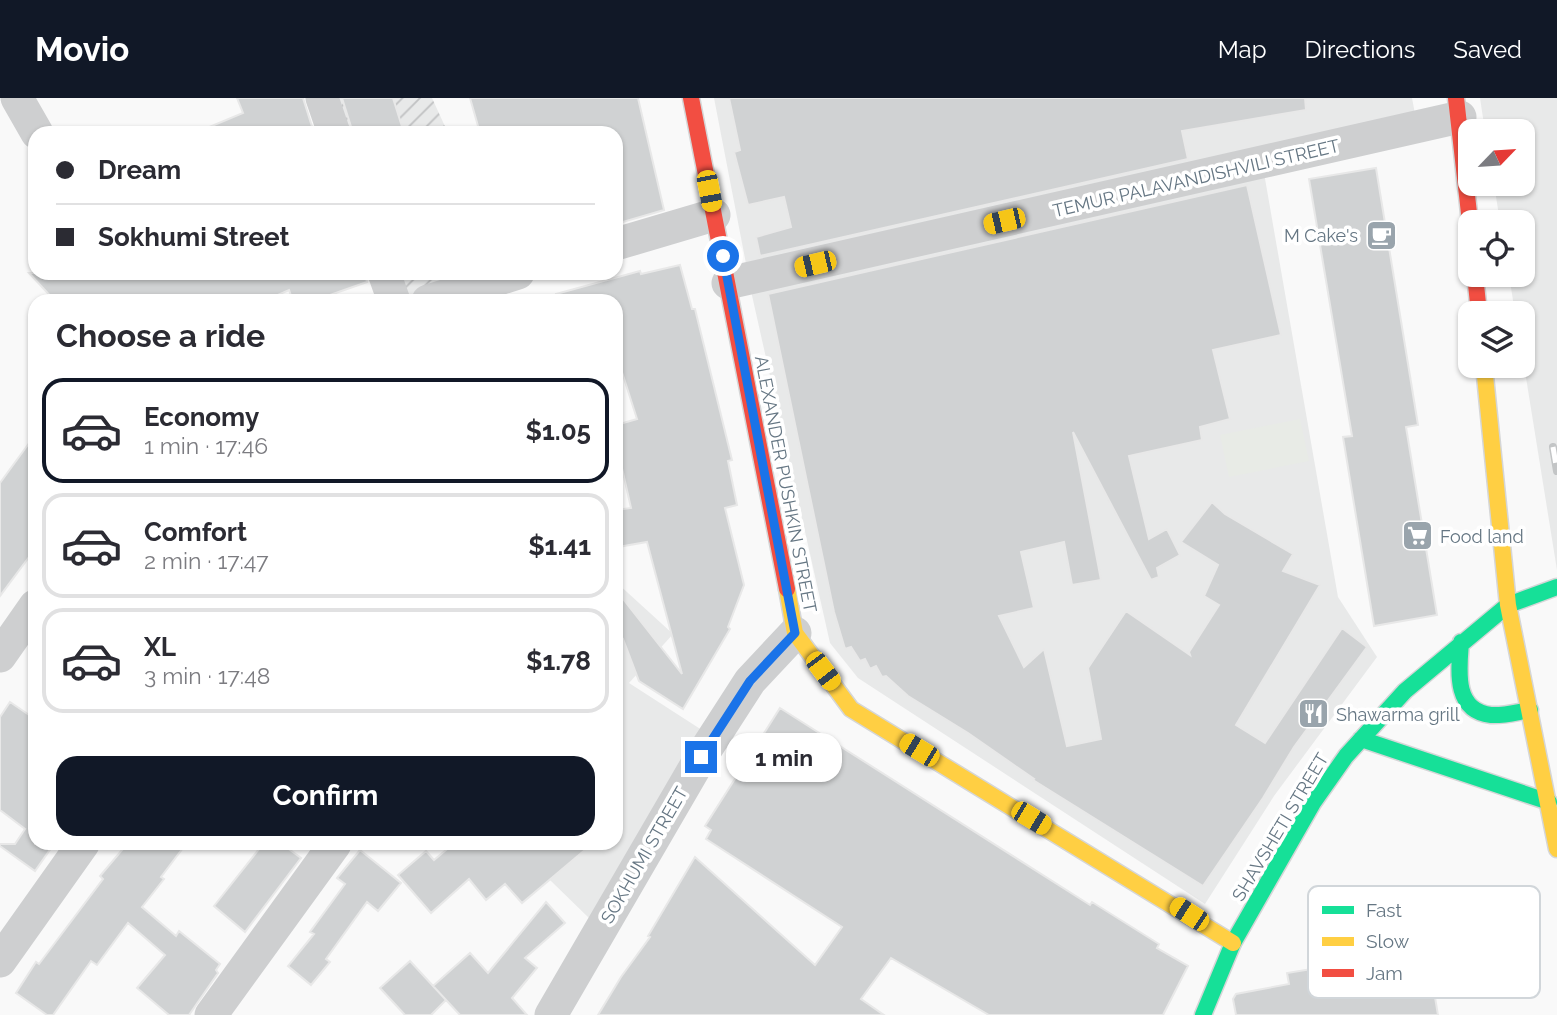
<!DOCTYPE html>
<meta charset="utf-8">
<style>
:root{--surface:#fff;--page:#f2f2f3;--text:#2b2b33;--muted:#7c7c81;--line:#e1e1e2;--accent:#111827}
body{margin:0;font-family:Raleway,sans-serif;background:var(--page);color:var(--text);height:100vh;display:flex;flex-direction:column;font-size:26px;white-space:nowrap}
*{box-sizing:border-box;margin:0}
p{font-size:23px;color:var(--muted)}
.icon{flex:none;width:38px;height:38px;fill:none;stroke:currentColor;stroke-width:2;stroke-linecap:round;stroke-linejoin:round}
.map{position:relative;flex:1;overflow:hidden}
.side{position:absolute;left:28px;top:196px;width:595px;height:556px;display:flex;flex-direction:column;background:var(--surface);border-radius:21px;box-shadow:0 2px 5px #0004}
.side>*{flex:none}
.top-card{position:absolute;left:28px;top:28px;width:595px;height:154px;border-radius:21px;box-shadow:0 2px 5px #0004;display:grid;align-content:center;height:154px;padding:0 28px;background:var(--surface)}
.needle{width:46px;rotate:65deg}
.controls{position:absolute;left:1458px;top:21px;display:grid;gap:14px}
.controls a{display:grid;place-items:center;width:77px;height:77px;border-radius:14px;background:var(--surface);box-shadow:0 2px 5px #0004;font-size:35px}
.end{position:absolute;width:32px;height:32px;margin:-16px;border:9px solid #1a73e8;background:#fff;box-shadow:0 0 0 4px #fff}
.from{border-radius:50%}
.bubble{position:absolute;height:49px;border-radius:21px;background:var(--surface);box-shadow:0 2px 5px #0004;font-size:23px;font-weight:700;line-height:49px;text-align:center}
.car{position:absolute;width:21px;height:42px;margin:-21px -10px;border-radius:9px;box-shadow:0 0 5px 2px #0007;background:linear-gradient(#f5c518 24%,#345 0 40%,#f5c518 0 76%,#345 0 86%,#f5c518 0)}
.top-card b{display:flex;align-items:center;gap:24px;height:66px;font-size:26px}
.top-card b+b{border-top:2px solid var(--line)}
.top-card i{width:18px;height:18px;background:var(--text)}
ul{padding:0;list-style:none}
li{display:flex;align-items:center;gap:21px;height:105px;margin:0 14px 10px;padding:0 14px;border:4px solid var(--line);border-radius:21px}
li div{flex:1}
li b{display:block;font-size:26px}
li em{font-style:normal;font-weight:700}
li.selected{border-color:var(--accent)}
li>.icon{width:63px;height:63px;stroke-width:1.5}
h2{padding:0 28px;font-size:32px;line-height:84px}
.action{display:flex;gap:14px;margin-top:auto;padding:14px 28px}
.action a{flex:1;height:80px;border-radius:21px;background:var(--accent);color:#fff;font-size:28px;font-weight:700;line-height:80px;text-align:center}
header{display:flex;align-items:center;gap:42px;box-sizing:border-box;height:98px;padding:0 35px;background:var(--accent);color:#fff}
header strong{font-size:33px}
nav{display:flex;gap:38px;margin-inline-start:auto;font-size:24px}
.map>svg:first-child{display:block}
.built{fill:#e8e9e9}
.industrial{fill:url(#industrial-furrows)}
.pitch{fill:#e8ebe6}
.building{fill:#d0d2d3;stroke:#e8e8e8;stroke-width:2}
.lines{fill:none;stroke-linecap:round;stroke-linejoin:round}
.fast-casing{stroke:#d5d6d7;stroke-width:19}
.slow-casing{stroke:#d5d6d7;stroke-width:19}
.jam-casing{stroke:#d5d6d7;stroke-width:19}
.street{stroke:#cecfd0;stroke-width:33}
.fast{stroke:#16e098;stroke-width:16}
.slow{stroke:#ffcf43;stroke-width:16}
.jam{stroke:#f24e42;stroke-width:16}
.rail-casing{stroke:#c3c5c6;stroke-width:8}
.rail{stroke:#fff;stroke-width:5;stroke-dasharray:16;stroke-linecap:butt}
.route{stroke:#1a73e8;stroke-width:9}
.labels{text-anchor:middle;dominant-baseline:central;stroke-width:7;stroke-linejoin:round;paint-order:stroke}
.street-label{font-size:18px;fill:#657683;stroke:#fff}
.poi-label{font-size:18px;fill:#657683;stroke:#fff;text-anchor:start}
.key{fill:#fff;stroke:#d1d6da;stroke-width:2}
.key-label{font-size:19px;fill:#657683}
</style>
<header>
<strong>Movio</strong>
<nav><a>Map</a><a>Directions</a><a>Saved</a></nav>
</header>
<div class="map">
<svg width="1557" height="917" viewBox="0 0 1557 917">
<defs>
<pattern id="industrial-furrows" width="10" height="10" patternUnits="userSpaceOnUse" patternTransform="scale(1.75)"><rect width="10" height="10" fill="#e8e9e9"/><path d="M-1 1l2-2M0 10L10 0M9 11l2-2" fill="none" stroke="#c0c1c2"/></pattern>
</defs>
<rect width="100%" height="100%" fill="#f9f9f9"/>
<path class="built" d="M714,0h698l3,16 -667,160z
M1480,0h77v472l-34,-211 -1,-46h-7l-6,-38h13v-53h-22l-6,-38h28v-53h-37z
M1264,75l74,424 39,60 -103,139 -69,108 -347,-226 -28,-35 -79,-352z
M616,484l57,52 -44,49 76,49 -115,187 -77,-75h103z"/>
<path class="industrial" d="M337,0h95l16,35h-99z
M399,175h98l-89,27z"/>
<path class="pitch" d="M1300,321l9,42 -80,16 -9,-42z"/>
<path class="building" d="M237,0h66l11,35h-119l48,-20z
M342,0h51l11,35h-51z
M470,0h168l26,112 -48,14v-91h-136z
M729,0h576l1,12 -124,21 6,28 -428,97 -4,-19 35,-10 -7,-30 -36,8 -14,-53 6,-2z
M1376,70l42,257 -12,2 31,188 -63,11 -31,-189 9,-1 -43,-257z
M1247,87l34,150 -68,15 17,69 -30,8 2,13 -73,16 20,83 18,-10 13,26 -23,13 2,9 -8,3 -78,-148 28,148 -29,5 -8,-43 -43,10 13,56 -35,8 25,51 20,-18 23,97 34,-7 -13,-71 38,-57 64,44 -1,-3 30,-47 -15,-9 14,-31 -37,-23 31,-40 13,12 68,40 -10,17 37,14 -84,140 29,18 77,-115 25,19 -73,100 -31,51 -60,88 -170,-106 1,-1 -66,-46 -60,-37 -22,-20 -4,1 -6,-11 -6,3 -5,-10 -5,2 -9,-14 -6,2 -11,-37 -66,-318z
M680,167l12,44h3l37,151 -4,1 9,44 -12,3 19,77 -16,42 2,2 -47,80 -44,-28 -16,-42 -7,5v-54l66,84 -35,-132 -29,5 -2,-12v-25l15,-2 -10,-44 -5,1v-40l21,-6 -16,-50 -5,2v-70h-59l-1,-7 84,-23 1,3z
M29,175h336l2,9 -54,19h-20l-4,-11 -25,11h-209z
M35,337v114l-35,47v-113z
M10,604l25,17v125h19l-19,27 -35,-25v-2h15l10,-15 -25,-19v-93z
M780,610l310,197 2,-3 67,42 -2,4 31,18 -25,49h-174l-98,-57 -30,41 23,16h-286l23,-38 29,-40 -2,-1 47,-79 120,108 27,-38 -136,-88 5,-9 -6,-4z
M127,746h59l-25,33 3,2 -22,28 34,29 3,-5 41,33 -4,6 2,3 -29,42h-20l-32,-27 28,-33 -37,-32 -31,42 -6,-4 -38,54h-6l-31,-22 20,-31 3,2 64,-85 -3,-3z
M263,746h19l19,14 -56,74 -31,-26z
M453,746h139l-70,59 -17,-19 -19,16 -17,-21 -38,34 -33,-38 28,-24 8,9z
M360,752l41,33 -23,28 -11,-9 -41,57 4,3 -19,23 -23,-19 26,-32 -4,-2 35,-48 -8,-6z
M546,804l19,21 -40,35 12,10 -25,30 15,17h-67l-27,-29 37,-33 18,20z
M1427,852l11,65h-202l-3,-16 3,-5 53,-10 -2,-11z
M410,863l36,39 -15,15h-26l-25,-27z"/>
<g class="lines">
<defs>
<path id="fast" d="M1461,544c-2,27 -8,69 30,73 13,1 26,-3 39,-5
M1361,641l188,63
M1203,917l30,-72 80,-140 33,-47 59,-65 103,-86 49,-18"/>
<path id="slow" d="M1484,268l24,239 49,244
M787,491l8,44 56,76 382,234"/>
<path id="jam" d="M691,0l96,491
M1456,0l14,124
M1475,177l4,38"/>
</defs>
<use href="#fast" class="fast-casing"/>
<use href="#slow" class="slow-casing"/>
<use href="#jam" class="jam-casing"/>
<path class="street" d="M17,0l20,35
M322,0l12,35
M616,146l98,-29
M384,175l10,28
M728,185l732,-166
M428,203l90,-28
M0,558l35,-50
M0,863l83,-117
M211,917l124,-171
M551,917l150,-258 49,-76 45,-48"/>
<use href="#fast" class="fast"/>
<use href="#slow" class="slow"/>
<use href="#jam" class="jam"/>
<defs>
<path id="rail" d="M1553,349l4,24"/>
</defs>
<use href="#rail" class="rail-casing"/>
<use href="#rail" class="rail"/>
</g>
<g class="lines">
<path class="route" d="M701,659l49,-76 45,-48 -72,-377"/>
</g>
<defs>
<symbol id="cafe-square" viewBox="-11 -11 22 22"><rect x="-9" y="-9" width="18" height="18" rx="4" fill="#99a4ac" stroke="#fff"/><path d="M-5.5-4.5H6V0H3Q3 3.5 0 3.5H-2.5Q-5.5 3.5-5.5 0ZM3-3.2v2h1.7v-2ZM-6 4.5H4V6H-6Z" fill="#fff"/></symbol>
<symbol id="supermarket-square" viewBox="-11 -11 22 22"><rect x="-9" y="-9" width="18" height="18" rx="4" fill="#99a4ac" stroke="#fff"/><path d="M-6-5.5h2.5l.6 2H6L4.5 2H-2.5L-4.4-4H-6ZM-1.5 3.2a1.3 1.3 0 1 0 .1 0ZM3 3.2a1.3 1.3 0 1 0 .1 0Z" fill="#fff"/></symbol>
<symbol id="restaurant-square" viewBox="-11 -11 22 22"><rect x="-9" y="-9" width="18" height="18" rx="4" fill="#99a4ac" stroke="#fff"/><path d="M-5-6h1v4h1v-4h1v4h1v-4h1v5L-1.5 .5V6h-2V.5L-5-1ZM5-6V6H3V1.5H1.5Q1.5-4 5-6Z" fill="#fff"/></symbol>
</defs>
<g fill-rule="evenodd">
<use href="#cafe-square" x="1364" y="120" width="35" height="35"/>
<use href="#supermarket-square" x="1400" y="420" width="35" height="35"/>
<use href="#restaurant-square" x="1296" y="598" width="35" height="35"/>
</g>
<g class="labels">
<g class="street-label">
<text transform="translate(1196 80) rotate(-13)">TEMUR PALAVANDISHVILI STREET</text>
<text transform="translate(786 386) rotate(79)">ALEXANDER PUSHKIN STREET</text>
<text transform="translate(1280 729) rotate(-59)">SHAVSHETI STREET</text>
<text transform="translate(644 757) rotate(-60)">SOKHUMI STREET</text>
</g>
<g class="poi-label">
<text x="1358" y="137" text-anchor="end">M Cake's</text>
<text x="1440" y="438">Food land</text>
<text x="1336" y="616">Shawarma grill</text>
</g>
</g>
<rect x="1308" y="788" width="232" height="112" rx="10" class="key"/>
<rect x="1322" y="808" width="32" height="8" fill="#16e098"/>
<rect x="1322" y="839" width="32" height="9" fill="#ffcf43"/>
<rect x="1322" y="871" width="32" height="8" fill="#f24e42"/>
<g class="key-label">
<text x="1366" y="819">Fast</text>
<text x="1366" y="850">Slow</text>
<text x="1366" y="882">Jam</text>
</g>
</svg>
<div class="controls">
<a><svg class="needle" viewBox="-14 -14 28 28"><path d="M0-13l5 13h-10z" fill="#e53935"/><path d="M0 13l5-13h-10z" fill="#7c7c81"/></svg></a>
<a><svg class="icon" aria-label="locate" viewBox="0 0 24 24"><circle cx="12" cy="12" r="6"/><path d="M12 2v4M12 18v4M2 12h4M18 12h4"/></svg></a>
<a><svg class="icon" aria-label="layers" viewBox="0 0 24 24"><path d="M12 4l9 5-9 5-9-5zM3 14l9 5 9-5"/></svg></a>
</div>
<i class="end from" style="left:723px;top:158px"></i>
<i class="end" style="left:701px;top:659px"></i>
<div class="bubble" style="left:726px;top:635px;width:116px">1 min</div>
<i class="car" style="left:709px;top:93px;rotate:169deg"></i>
<i class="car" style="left:1004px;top:123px;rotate:257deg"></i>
<i class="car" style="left:815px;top:166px;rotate:257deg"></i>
<i class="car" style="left:823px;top:573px;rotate:143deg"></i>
<i class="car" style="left:919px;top:652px;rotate:301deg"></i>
<i class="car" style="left:1031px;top:720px;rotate:121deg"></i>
<i class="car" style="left:1189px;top:816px;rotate:303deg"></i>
<div class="top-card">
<b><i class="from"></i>Dream</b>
<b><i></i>Sokhumi Street</b>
</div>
<section class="side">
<h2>Choose a ride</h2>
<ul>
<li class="selected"><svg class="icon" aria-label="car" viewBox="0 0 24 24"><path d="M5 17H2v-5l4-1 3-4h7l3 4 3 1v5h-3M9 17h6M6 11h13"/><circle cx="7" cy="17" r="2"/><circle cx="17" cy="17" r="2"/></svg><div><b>Economy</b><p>1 min · 17:46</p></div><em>$1.05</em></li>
<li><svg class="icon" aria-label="car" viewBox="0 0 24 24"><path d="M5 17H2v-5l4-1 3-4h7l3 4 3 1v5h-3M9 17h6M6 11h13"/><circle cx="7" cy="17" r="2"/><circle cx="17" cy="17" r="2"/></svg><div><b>Comfort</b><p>2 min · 17:47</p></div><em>$1.41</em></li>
<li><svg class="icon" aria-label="car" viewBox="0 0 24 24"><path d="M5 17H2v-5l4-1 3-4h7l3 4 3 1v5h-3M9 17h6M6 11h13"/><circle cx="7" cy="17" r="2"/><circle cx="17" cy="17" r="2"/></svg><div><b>XL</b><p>3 min · 17:48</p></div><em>$1.78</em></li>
</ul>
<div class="action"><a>Confirm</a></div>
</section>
</div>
